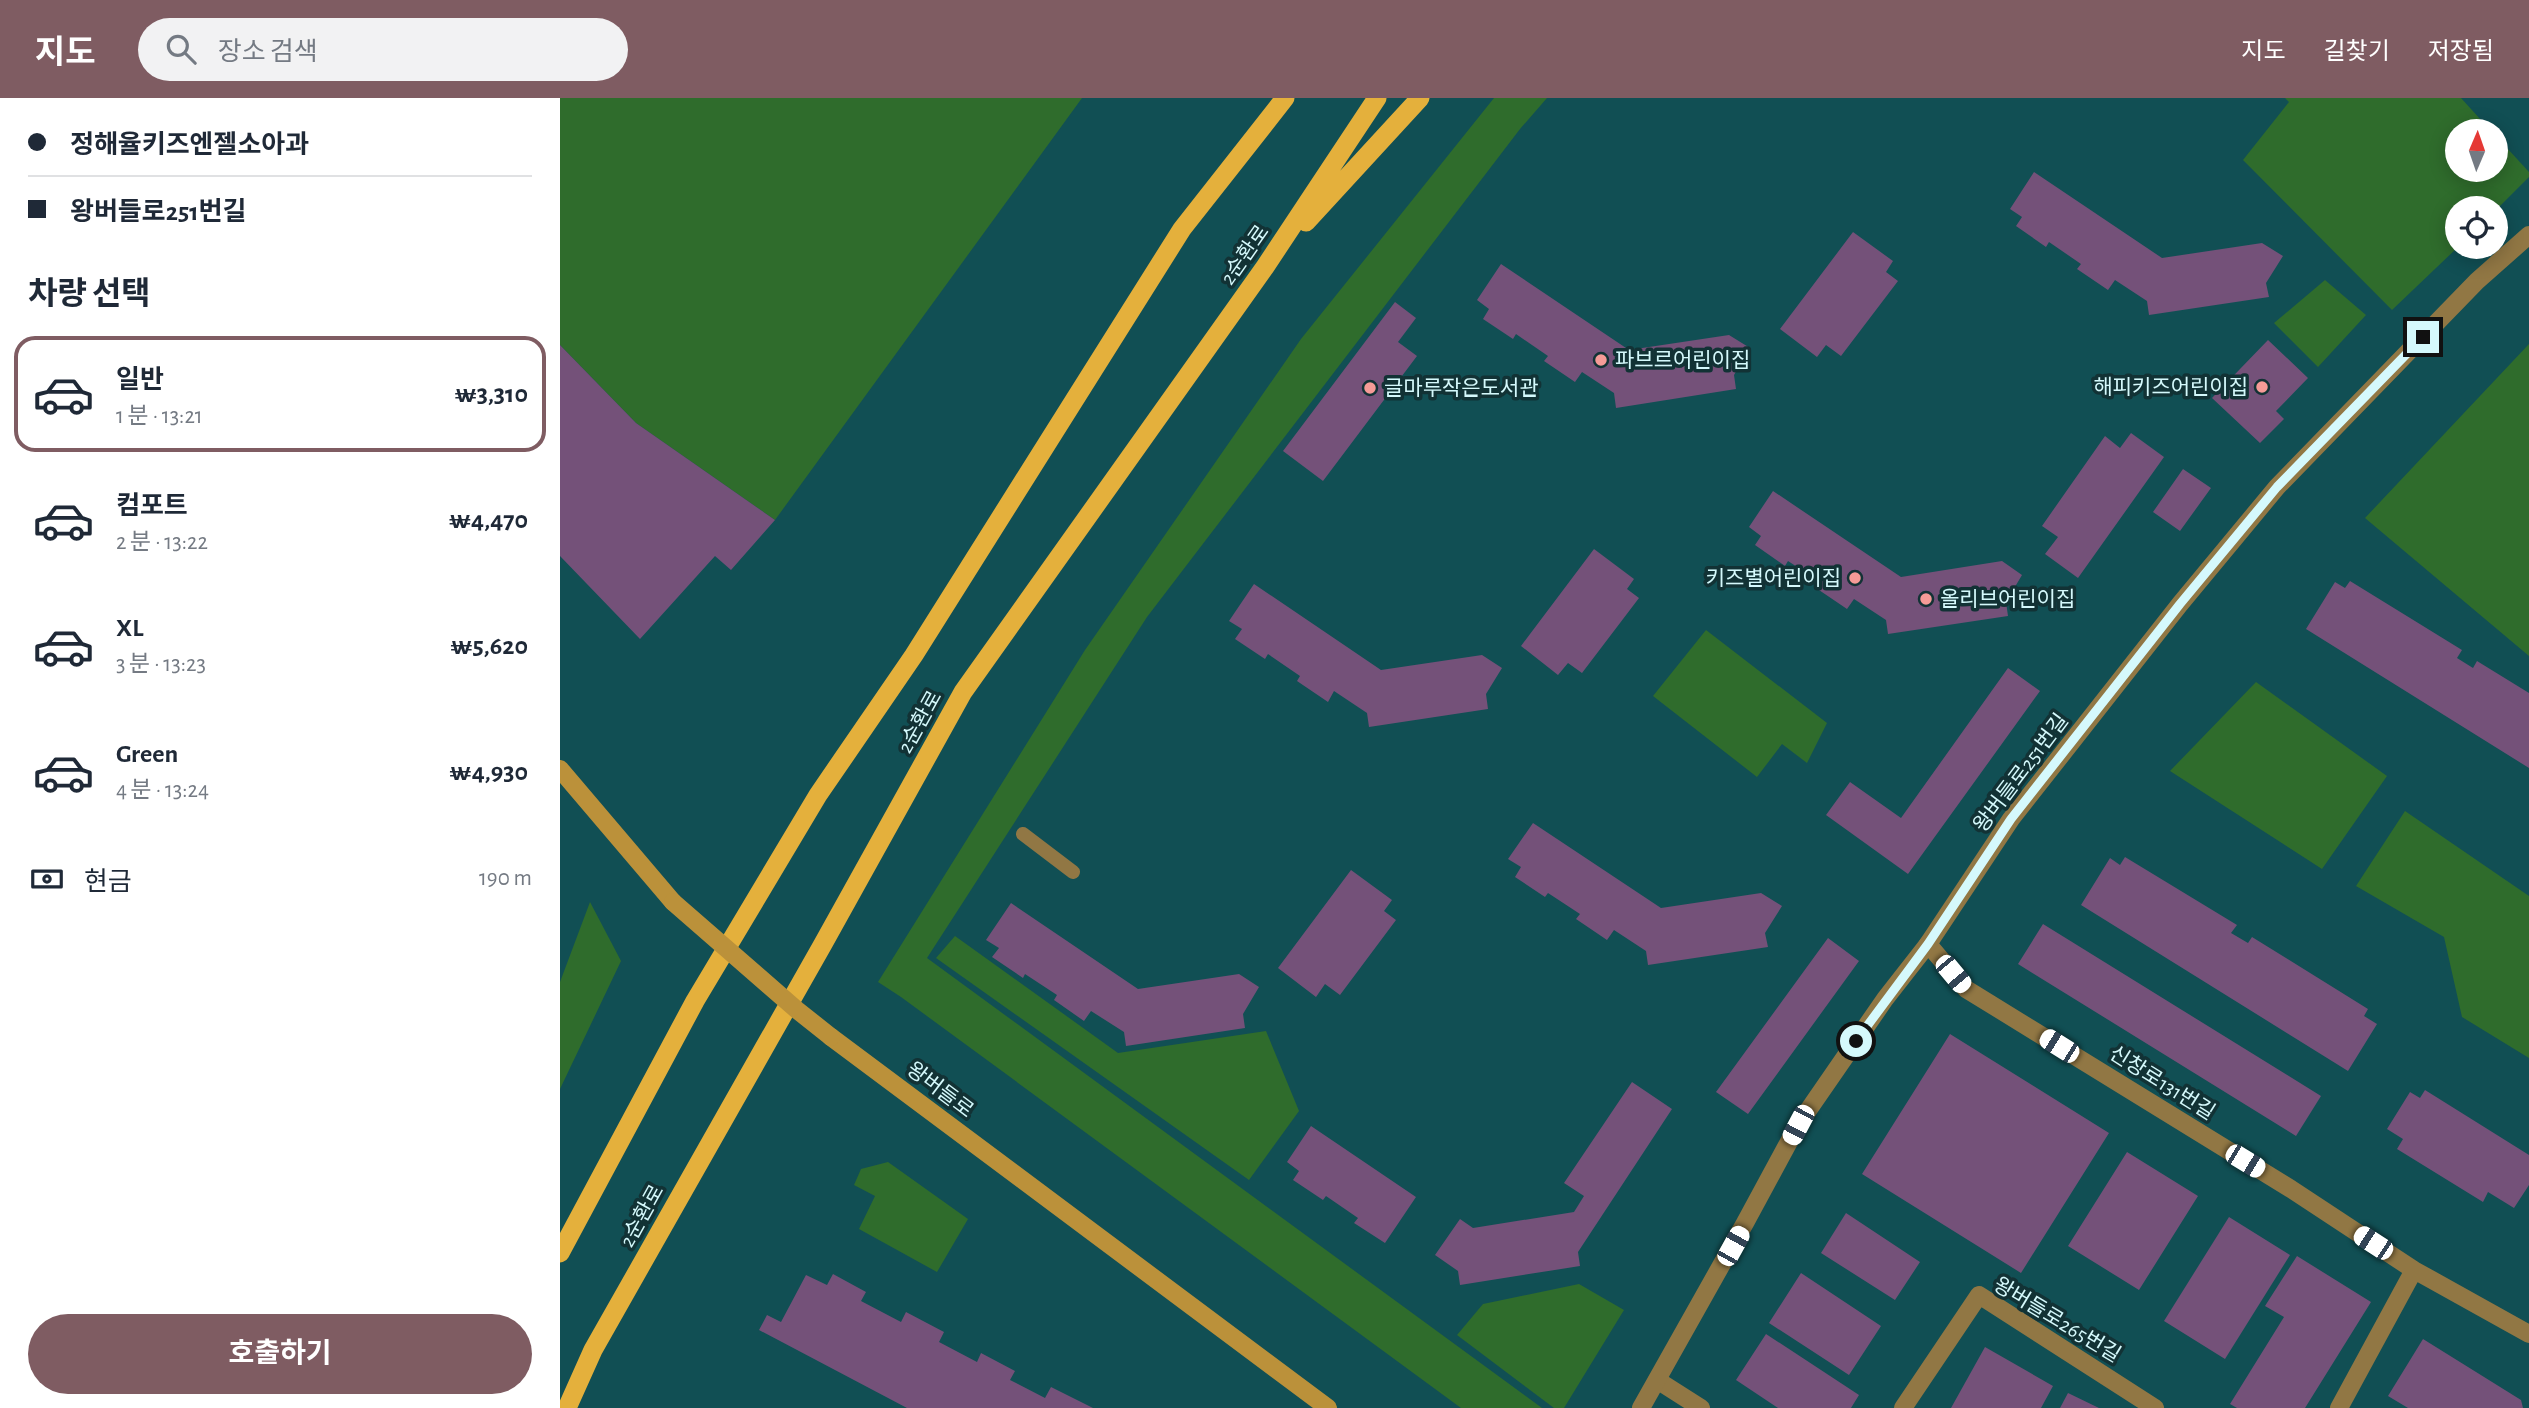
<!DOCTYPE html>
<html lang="ko">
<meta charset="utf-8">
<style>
:root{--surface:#fff;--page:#f2f2f3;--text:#1f2937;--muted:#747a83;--line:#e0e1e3;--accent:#7f5c62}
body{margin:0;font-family:"Alegreya Sans","Noto Sans KR",sans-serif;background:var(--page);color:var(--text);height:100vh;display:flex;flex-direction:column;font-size:26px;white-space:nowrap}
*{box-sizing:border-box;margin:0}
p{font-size:23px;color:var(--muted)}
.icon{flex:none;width:38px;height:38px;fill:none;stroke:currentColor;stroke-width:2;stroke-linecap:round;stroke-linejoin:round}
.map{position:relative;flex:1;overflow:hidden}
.sheet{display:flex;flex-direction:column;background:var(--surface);width:560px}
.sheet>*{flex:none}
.banner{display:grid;align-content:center;height:154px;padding:0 28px;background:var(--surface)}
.needle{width:46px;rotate:2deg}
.buttons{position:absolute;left:1885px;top:21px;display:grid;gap:14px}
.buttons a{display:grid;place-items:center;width:63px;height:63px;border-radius:50%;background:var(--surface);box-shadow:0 4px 18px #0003;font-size:35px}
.end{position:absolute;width:32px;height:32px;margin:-16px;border:9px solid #d5f9fc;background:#111;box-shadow:0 0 0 4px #111}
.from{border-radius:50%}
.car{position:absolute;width:21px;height:42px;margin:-21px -10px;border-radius:9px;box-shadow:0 0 5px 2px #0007;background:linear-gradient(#fff 24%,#345 0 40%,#fff 0 76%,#345 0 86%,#fff 0)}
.banner b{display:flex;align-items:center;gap:24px;height:66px;font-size:26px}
.banner b+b{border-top:2px solid var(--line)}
.banner i{width:18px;height:18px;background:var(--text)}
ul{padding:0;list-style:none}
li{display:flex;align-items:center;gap:21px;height:116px;margin:0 14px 10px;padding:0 14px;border:4px solid transparent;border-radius:21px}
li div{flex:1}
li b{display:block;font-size:26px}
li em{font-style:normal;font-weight:700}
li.selected{border-color:var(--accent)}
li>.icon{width:63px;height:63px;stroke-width:1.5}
h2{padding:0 28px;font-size:32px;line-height:84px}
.pay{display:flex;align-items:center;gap:18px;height:77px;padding:0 28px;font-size:26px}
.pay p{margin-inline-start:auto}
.action{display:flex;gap:14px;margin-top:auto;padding:14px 28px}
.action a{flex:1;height:80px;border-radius:42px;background:var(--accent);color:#fff;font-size:28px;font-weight:700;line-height:80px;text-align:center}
header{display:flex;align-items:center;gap:42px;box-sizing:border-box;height:98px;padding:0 35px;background:var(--accent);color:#fff}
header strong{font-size:33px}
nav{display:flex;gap:38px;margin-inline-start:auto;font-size:24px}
.search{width:490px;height:63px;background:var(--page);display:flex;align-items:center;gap:18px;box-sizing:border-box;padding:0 24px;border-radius:38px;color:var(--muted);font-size:26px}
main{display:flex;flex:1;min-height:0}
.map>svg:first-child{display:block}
.green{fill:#2f6c2c}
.building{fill:#745179}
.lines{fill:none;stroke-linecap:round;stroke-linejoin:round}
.service{stroke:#917744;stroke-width:14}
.minor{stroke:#917744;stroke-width:18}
.tertiary{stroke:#917744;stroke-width:18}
.secondary{stroke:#bb913a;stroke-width:18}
.trunk{stroke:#e4b03c;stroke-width:19}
.secondary-bridge{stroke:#bb913a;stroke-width:18}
.route{stroke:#d5f9fc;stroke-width:9}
.poi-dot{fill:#f59b97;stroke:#123235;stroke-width:2.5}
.labels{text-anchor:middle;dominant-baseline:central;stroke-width:7;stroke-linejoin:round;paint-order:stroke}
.street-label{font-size:21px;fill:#d5f9fc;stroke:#123235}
.poi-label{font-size:21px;fill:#d5f9fc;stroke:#123235;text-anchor:start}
</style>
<header>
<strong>지도</strong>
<div class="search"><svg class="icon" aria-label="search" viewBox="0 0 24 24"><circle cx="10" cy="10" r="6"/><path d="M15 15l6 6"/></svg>장소 검색</div>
<nav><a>지도</a><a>길찾기</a><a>저장됨</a></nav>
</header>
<main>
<section class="sheet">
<div class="banner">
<b><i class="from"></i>정해율키즈엔젤소아과</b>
<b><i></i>왕버들로251번길</b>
</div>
<h2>차량 선택</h2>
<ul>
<li class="selected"><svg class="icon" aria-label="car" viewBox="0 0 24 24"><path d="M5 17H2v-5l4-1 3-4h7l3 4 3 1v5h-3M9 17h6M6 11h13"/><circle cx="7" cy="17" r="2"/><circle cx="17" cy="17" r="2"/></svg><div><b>일반</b><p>1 분 · 13:21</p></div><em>₩3,310</em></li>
<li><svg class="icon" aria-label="car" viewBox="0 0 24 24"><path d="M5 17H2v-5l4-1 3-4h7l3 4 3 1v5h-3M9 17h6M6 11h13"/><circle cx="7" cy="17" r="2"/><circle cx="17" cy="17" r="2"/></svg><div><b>컴포트</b><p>2 분 · 13:22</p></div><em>₩4,470</em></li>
<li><svg class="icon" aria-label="car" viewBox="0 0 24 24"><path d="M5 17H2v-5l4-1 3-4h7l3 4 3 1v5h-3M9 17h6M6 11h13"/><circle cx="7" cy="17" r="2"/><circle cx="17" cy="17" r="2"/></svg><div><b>XL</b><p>3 분 · 13:23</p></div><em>₩5,620</em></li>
<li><svg class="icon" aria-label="car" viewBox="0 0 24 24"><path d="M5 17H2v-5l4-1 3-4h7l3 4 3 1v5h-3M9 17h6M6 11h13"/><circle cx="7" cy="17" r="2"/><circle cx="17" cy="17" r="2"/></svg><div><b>Green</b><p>4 분 · 13:24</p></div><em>₩4,930</em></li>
</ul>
<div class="pay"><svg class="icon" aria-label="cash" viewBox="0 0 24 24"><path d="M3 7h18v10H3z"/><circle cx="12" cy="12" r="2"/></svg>현금<p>190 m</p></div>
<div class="action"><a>호출하기</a></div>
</section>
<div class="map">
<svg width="1969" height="1310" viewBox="0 0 1969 1310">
<rect width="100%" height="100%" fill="#114f54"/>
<path class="green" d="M0,0h522l-307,422 -139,-97 -76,-78z
M934,0h53l-27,31 -373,488 -220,341 615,450h-81l-560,-411 -23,-15 207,-332 216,-311z
M1725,0h176l30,33h-34v39h39v-34l33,36v5l-33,33 -39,-2 1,39 -66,63 -149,-150 46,-58z
M1765,182l41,35 -48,52 -44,-44z
M1969,246v312l-164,-138z
M1146,532l121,93 -20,40 -25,-19 -25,33 -104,-81z
M1696,584l131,94 -65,93 -152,-98z
M1845,713l124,85v162l-67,-41 -18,-80 -88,-51z
M30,804l31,59 -61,128v-107z
M395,838l163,117 148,-22 33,80 -50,69 -313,-222z
M328,1064l80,57 -31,53 -78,-43 16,-33 -21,-11 7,-16z
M1019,1186l45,26 -60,98h-10l-97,-73 26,-31z"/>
<path class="building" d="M1474,74l128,86 100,-15 21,13 -17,27 3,14 -120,18 -2,-14 -32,-21 -7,10 -31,-21 4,-5 -32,-22 -3,5 -30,-21 6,-9 -12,-8z
M1293,134l40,29 -7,11 12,9 -57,75 -15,-11 -9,12 -37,-28z
M941,166l128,86 100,-15 21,13 -16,27 2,14 -120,19 -2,-15 -32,-21 -7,10 -31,-21 4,-5 -32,-22 -3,5 -30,-20 6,-10 -12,-9z
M835,204l21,16 -18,24 19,14 -94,125 -40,-30z
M1708,242l40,38 -32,33 8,8 -24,24 -48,-45z
M0,247l76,78 139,97 -44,50 -16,-14 -75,83 -80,-83z
M1571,335l33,24 -86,121 -33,-24 13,-17 -16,-11 63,-90 15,12z
M1623,371l28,19 -31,43 -27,-19z
M1213,393l128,86 101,-16 20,14 -16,27 2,14 -120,18 -2,-14 -32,-21 -7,10 -31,-21 4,-6 -32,-21 -3,5 -30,-21 6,-9 -12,-9z
M1034,451l40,30 -7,10 12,9 -57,75 -14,-10 -10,12 -37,-29z
M1790,483l112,69 -5,8 16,10 4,-7 52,32v75l-223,-139 29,-47 10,6z
M694,486l127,86 101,-15 20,13 -16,26 2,15 -119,18 -2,-14 -33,-22 -6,11 -31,-21 3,-5 -32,-22 -3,5 -30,-20 7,-10 -13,-8z
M1448,570l32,23 -132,183 -82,-59 24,-33 51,36z
M973,725l128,85 100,-15 21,13 -17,27 3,14 -120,18 -2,-14 -32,-21 -7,10 -31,-21 4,-5 -32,-21 -3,4 -30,-20 6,-10 -13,-8z
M1565,759l112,68 -6,8 17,10 4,-6 116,72 -4,7 13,8 -29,47 -267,-166 29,-47 10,7z
M791,772l41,30 -8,11 12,9 -56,75 -15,-11 -9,13 -38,-29z
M451,805l127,86 101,-15 20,13 -16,27 2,14 -119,18 -2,-14 -33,-21 -7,10 -30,-21 3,-5 -32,-21 -2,4 -31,-21 7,-9 -13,-8z
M1483,826l278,172 -25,40 -278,-172z
M1268,840l31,23 -111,153 -32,-22z
M1390,936l159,99 -88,140 -159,-99z
M1072,984l40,27 -94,143 2,14 -120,19 -2,-14 -23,-16 25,-36 13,9 101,-16 10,-16 -20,-13z
M1865,992l104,65v30l-15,23 -26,-16 -5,10 -86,-53 6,-10 -16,-10 23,-37 10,6z
M751,1028l105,71 -31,46 -31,-20 4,-5 -32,-22 -3,4 -30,-20 6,-9 -12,-9z
M1567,1054l71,44 -59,94 -71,-44z
M1286,1115l74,49 -25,38 -74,-47z
M1669,1119l61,38 -65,104 -61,-38z
M1737,1158l74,46 -66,106h-68l-7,-4 54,-87 -19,-11z
M1241,1175l80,53 -32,49 -80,-52z
M273,1176l33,18 -5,9 40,21 5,-10 38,20 -5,10 38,20 4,-9 34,18 -5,9 35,18 6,-11 42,21h-186l-148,-78 8,-15 14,7 25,-47 21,10z
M1206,1236l93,61 -8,13h-73l-42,-28z
M1863,1241l98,61 2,8h-115l-20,-12z
M1425,1249l68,39 -12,22h-90z
M1508,1295l31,15h-39z"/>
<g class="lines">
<path class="service" d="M463,736l50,38"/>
<path class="minor" d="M1368,846l38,45 325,200 123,81 115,64
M1097,1282l44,28
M1343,1310l76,-113 176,113
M1779,1310l75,-138"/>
<path class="tertiary" d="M1081,1310l104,-185 53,-98 87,-126 43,-55 83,-125 169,-215 97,-117 200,-206 52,-46"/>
<path class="secondary" d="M0,671l113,133
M271,939l497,371"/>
<path class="trunk" d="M746,124l114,-124
M0,1155l135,-252 123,-206 96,-140 268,-426 103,-131
M7,1310l26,-58 230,-406 140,-252 302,-425 112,-169"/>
<path class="secondary-bridge" d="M113,804l124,108 34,27"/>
</g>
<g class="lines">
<path class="route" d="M1296,943l72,-97 83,-125 169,-215 97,-117 146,-150"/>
</g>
<g class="poi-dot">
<circle cx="1041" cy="262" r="7"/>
<circle cx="1702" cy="289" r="7"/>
<circle cx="810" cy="290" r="7"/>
<circle cx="1295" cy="480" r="7"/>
<circle cx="1366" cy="501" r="7"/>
</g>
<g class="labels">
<g class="street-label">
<text transform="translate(685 157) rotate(-55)">2순환로</text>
<text transform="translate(360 624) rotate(-61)">2순환로</text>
<text transform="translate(1461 675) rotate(-53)">왕버들로251번길</text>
<text transform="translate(1602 985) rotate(32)">신창로131번길</text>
<text transform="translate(380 992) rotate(37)">왕버들로</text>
<text transform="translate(82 1118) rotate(-61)">2순환로</text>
<text transform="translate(1497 1222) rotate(31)">왕버들로265번길</text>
</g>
<g class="poi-label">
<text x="1055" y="262">파브르어린이집</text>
<text x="1688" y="289" text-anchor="end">해피키즈어린이집</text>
<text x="824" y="290">글마루작은도서관</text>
<text x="1281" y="480" text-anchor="end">키즈별어린이집</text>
<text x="1380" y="501">올리브어린이집</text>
</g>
</g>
</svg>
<div class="buttons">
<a><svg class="needle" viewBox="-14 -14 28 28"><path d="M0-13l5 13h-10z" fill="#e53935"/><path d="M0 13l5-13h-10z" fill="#747a83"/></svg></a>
<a><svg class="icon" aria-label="locate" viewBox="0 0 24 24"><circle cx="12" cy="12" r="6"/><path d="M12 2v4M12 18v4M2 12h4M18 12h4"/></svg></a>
</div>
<i class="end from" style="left:1296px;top:943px"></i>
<i class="end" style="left:1863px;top:239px"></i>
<i class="car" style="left:1393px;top:876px;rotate:140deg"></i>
<i class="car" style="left:1499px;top:948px;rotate:302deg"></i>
<i class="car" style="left:1238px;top:1027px;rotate:208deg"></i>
<i class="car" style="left:1685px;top:1063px;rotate:121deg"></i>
<i class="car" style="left:1813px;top:1145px;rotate:303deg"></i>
<i class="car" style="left:1173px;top:1148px;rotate:29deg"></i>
</div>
</main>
